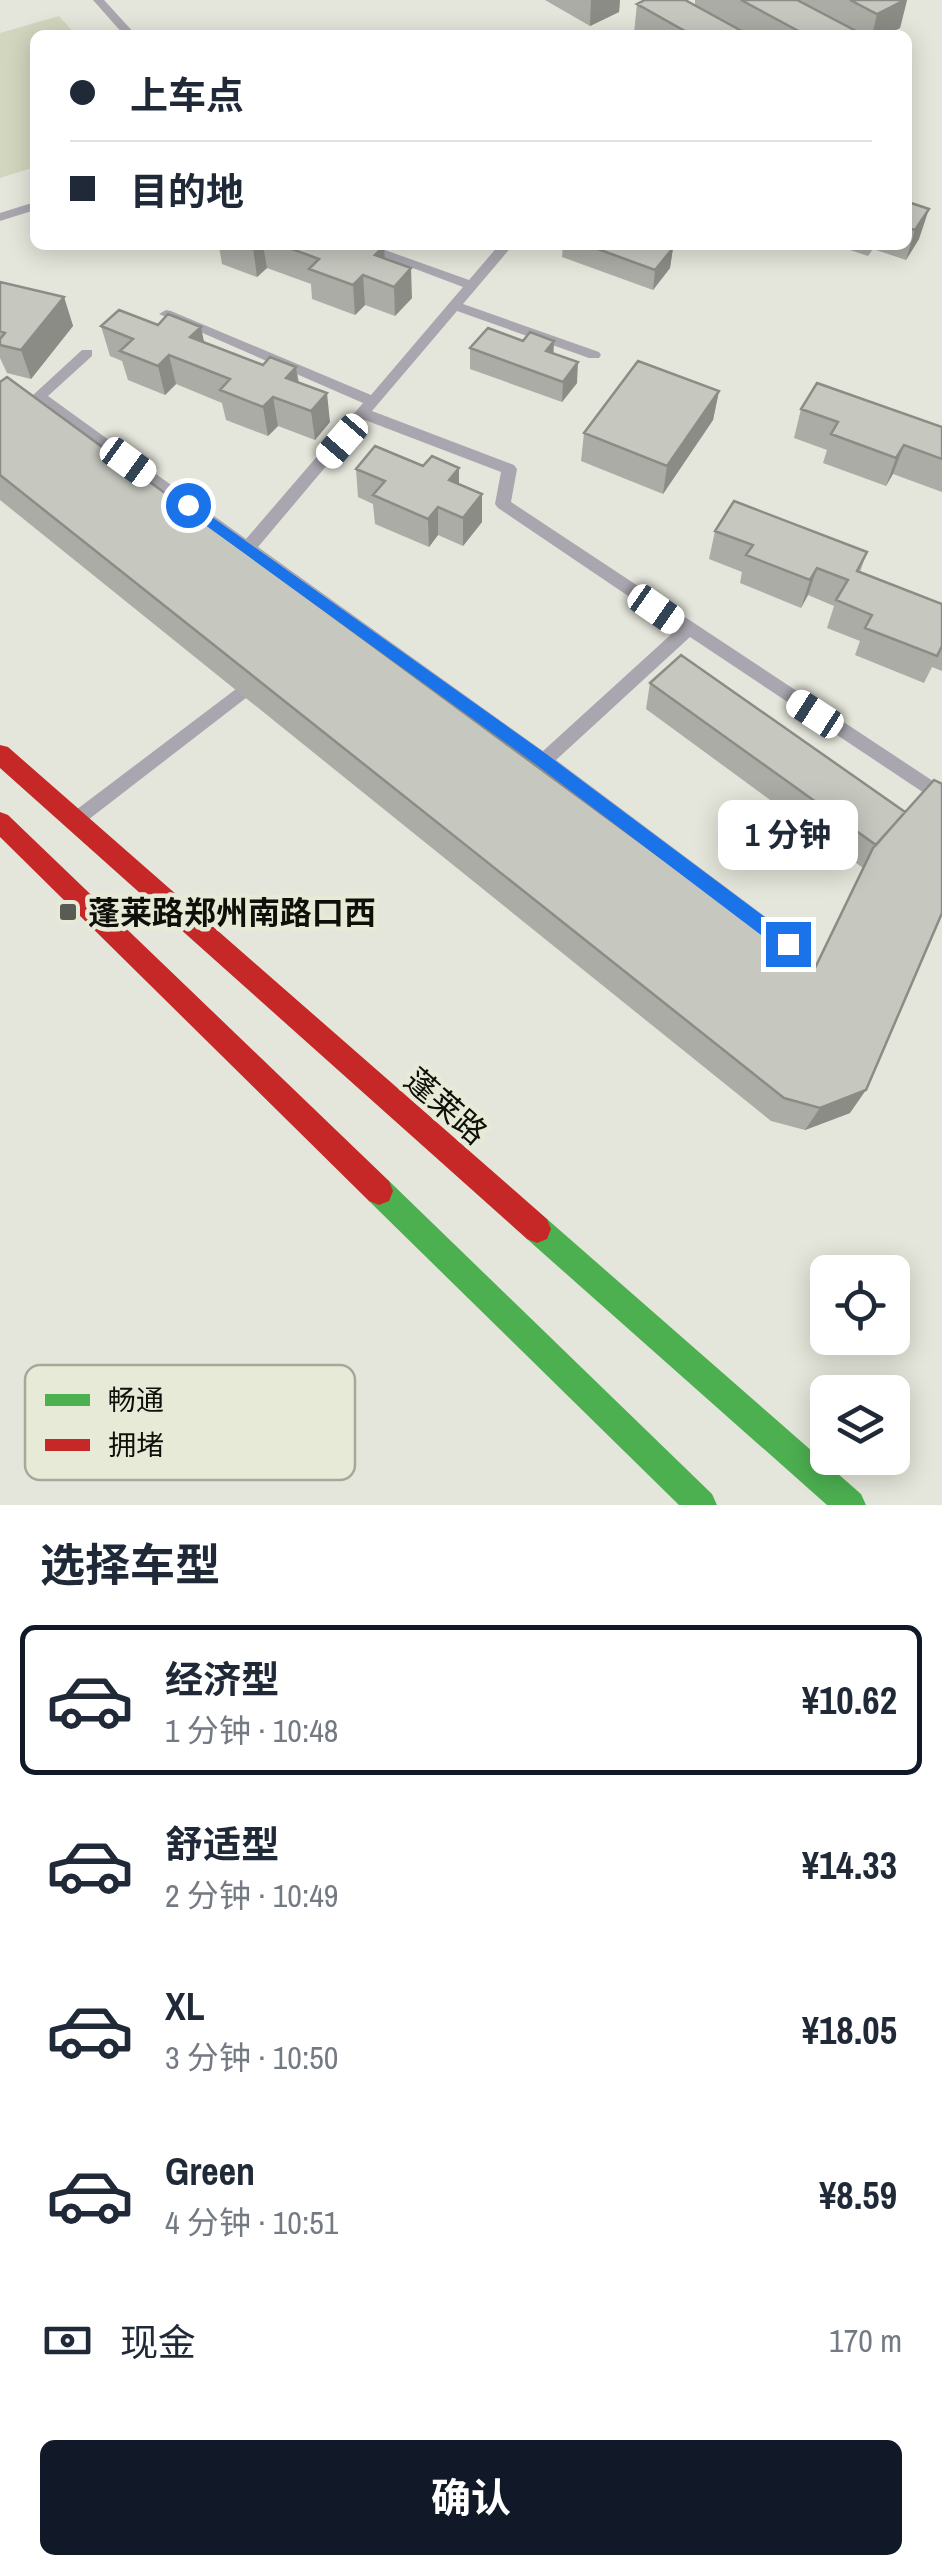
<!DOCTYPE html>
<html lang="zh">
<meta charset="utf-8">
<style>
:root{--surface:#fff;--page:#f2f2f3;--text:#1f2937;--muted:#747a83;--line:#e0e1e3;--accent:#111827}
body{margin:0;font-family:"Archivo Narrow","Noto Sans SC",sans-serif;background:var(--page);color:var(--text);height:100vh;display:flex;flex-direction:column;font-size:38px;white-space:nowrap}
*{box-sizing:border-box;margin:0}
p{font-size:32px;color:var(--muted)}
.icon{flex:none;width:55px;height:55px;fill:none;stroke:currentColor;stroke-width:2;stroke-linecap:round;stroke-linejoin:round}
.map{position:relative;height:1505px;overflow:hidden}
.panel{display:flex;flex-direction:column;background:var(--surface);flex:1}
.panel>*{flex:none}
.guide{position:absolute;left:30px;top:30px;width:882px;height:220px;border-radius:15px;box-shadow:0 5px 25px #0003;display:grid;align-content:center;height:220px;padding:0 40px;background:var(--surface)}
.tools{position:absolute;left:810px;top:1255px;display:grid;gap:20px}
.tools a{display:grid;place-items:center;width:100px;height:100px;border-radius:15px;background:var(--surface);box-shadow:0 5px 25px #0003;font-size:50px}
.end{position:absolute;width:45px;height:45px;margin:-22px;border:12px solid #1a73e8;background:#fff;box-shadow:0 0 0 5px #fff}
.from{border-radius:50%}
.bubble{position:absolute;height:70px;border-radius:15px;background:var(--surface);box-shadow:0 5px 25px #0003;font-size:32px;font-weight:700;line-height:70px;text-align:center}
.car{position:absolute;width:30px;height:60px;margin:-30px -15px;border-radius:12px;box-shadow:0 0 8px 2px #0007;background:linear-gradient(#fff 24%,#345 0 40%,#fff 0 76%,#345 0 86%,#fff 0)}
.guide b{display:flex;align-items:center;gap:35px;height:95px;font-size:38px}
.guide b+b{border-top:2px solid var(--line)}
.guide i{width:25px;height:25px;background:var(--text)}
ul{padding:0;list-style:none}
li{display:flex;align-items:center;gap:30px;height:150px;margin:0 20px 15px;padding:0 20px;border:5px solid transparent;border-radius:15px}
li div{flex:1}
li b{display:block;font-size:38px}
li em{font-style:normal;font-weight:700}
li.current{border-color:var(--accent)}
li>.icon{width:90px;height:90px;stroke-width:1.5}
h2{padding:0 40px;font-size:45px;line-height:120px}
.pay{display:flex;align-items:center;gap:25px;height:110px;padding:0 40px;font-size:38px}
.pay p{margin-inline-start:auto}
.primary-button{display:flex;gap:20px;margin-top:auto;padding:20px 40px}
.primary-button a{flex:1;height:115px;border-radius:15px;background:var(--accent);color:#fff;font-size:40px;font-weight:700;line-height:115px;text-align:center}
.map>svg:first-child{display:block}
.green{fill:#d2d6be}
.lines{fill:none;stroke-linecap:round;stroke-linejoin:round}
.lane{fill:#aaa6af;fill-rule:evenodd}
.fast{fill:#4caf50;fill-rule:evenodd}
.jam{fill:#c62828;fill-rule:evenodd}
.wall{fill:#aaaca5}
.shaded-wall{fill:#8b8c86}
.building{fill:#c6c8c0;stroke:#8b8c86;stroke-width:2.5}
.route{fill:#1a73e8}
.poi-dot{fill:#5a5b52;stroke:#e7ead7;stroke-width:4}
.labels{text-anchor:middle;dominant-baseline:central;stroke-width:9;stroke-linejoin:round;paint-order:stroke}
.poi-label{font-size:32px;font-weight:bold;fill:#0f1009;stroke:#e7ead7;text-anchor:start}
.street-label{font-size:32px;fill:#0f1009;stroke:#e7ead7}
.key{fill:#e7ead7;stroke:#a6a999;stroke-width:2.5}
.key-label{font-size:28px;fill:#0f1009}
</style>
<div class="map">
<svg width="942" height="1505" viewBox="0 0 942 1505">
<rect width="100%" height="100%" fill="#e4e6db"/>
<path class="green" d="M59,16l17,19h-41v132l-35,11v-145z"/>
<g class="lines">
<path class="lane" d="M93,0h11l32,35h-12z
M35,202v8l-35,11v-8z
M352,245h19l98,35 30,-35h14l-50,59 136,48 2,3 -2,3h-10l-132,-47 -85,100 142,54 3,4 -6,33 431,285v18l-252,-168 -134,123 239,179 3,6 -3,6 -7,3 -7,-3 -243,-185 -199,-143 -9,4 -6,-2 -2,-4 5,-7 -295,-218 50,-46h10v6l-44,40 198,143 117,-136 -204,-89 7,-4 5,1 200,84 92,-108zM365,420l136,52 -6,32 3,4 179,121 -134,122 -285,-204z
M240,686l6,2 2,5 -2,5 -162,125 -6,3 -6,-3 -3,-5 3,-5z"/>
<path class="fast" d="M379,1177l10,4 323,313 5,11h-38l-310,-304 -4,-10 4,-10z
M537,1215l10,4 314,275 5,11h-39l-300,-266 -4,-10 4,-10z"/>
<path class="jam" d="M0,745l8,2 539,472 4,10 -4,10 -10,4 -10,-4 -527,-471z
M0,812l8,3 381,366 4,10 -4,10 -10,4 -10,-4 -369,-364z"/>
</g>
<path class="wall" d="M545,0h75l-1,12 -29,14z
M695,0h212l-7,28 -14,7h-248l-4,-2 3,-29 58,1z
M908,202l11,37 -13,21 -33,-11 -5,7 -33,-11h73z
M214,245h131l39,14 28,39 -17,18 -30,-11 -10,10 -43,-16 -1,-15 -44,-16 -10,9 -35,-13 -3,-17z
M563,245h102l8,3 -3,20 -17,22 -91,-33z
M0,282l64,15 9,29 -42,53 -24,-6 -7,-15z
M101,326l103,16 59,23 33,2 3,15 31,40 -15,18 -37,-14 -10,10 -42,-16 -4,-17 -46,-19 -11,11 -37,-15 -6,-19 -12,-5z
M523,341h31l-1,12 24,30 -15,19 -92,-33v-21z
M0,382l813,588 50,-102 -217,-159 4,-26 255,129 -55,301 -45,17 -34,-9 -771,-621z
M719,391l-6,29 -50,74 -82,-33 3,-28z
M801,409l141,18v65l-49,-18 -7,12 -63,-23 4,-13 -33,-12z
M356,469l103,16 23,9v28l-19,24 -25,-11 -9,12 -54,-23 -2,-20 -15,-7z
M715,531l152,21 -7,20 82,32v67l-10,-4 -8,16 -69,-28 5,-14 -33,-13 7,-22 -26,-11 -7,13 -61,-25 2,-11 -33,-13z"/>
<path class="shaded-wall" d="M591,0h29l-1,12 -29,14z
M905,0h2l-7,28 -14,7h-14l5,-21z
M929,209l-10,30 -13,21 9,-30z
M255,245h8l4,23 -10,9 -4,-30z
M384,246l2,30 -11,-21z
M673,248l-3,20 -17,22 2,-20z
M411,268l1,30 -17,18 -1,-29z
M363,275l2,30 -10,10 -2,-30z
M64,297l9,29 -42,53 -10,-29z
M201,327l6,29 -17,-19z
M554,341l-1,20 -7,-10z
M169,355l7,29 -11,11 -7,-29z
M578,362l-1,21 -15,19 1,-20z
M296,367l4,29 -14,-18z
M719,391l-6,29 -50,74 4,-28z
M327,393l3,29 -15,18 -4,-29z
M273,397l5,29 -10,10 -5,-29z
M904,445l-11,29 -7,12 10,-28z
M459,468v28l-10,-16z
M482,494v28l-19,24v-28z
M438,507v28l-9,12 -1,-28z
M817,568l-9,27 -7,13 9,-28z
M866,1090l-16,23 -45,17 15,-22z"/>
<path class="building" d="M645,0h40l64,35h-57l-55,-31z
M741,0h56l59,31 -7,4h-43z
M850,0h55l-28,14z
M908,202l21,7 -14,21 -7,-2z
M281,245h99l4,1 -9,9 36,13 -17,19 -31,-12 -10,10 -44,-16 10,-10z
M587,245h78l8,3 -18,22z
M0,282l64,15 -43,53 -21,-5v-6l5,-6 -5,-2z
M119,310l39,15 10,-11 33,13 -11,10 73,28 7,-8 26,10 -10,11 41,15 -16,18 -38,-14 -10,10 -43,-17 10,-11 -61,-24 -11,11 -38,-15 13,-12 -32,-13z
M488,328l35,13 7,-9 24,9 -8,10 32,11 -15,20 -93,-34z
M638,361l81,30 -52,75 -83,-33z
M7,377l807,593 59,-122 61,-68 8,4v129l-76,177 -46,18 -36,-10 -784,-623v-93z
M817,383l125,44v32l-38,-14 -8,13 -65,-24 7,-12 -37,-13z
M375,446l48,20 9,-10 27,12 -10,12 33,14 -19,24 -25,-11 -10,12 -55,-24 12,-14 -29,-12z
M734,501l133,51 -10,19 85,33v42l-5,10 -72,-28 7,-13 -36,-15 12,-20 -31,-12 -7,12 -64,-25 7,-10 -38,-14z
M681,655l224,157 -29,33 -226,-162z"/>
<path class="route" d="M188,500l361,256 245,183v11h-13l-243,-184 -355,-257 -2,-4z"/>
<rect class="poi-dot" x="58" y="902" width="20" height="20" rx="5"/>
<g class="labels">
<g class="poi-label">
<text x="88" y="912">蓬莱路郑州南路口西</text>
</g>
<g class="street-label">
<text transform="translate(446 1106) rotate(41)">蓬莱路</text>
</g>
</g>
<rect x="25" y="1365" width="330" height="115" rx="15" class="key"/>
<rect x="45" y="1394" width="45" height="12" fill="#4caf50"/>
<rect x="45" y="1439" width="45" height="12" fill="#c62828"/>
<g class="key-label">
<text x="108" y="1410">畅通</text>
<text x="108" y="1455">拥堵</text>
</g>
</svg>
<div class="tools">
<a><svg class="icon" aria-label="locate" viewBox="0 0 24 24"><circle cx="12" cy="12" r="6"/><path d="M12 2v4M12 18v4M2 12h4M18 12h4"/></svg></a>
<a><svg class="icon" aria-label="layers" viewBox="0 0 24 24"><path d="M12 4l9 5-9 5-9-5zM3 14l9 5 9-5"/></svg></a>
</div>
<i class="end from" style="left:188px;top:505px"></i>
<i class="end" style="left:788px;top:944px"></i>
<div class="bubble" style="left:718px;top:800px;width:140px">1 分钟</div>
<i class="car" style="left:342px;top:441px;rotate:221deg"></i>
<i class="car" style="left:128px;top:462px;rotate:126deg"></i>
<i class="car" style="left:656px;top:609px;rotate:125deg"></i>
<i class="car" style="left:815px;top:714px;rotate:303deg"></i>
<div class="guide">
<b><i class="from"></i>上车点</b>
<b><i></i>目的地</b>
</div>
</div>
<section class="panel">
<h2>选择车型</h2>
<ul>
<li class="current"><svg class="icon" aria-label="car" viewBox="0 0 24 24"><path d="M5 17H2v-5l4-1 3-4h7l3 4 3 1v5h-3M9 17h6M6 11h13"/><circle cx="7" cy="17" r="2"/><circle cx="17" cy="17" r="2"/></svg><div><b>经济型</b><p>1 分钟 · 10:48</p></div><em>¥10.62</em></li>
<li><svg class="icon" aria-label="car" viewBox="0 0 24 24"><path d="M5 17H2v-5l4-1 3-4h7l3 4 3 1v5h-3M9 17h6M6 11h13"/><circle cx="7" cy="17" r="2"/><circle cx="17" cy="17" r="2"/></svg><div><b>舒适型</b><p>2 分钟 · 10:49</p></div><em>¥14.33</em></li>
<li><svg class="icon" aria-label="car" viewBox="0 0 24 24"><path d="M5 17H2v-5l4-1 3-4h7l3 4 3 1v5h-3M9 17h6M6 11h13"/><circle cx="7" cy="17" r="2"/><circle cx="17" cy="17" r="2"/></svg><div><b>XL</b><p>3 分钟 · 10:50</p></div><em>¥18.05</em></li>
<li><svg class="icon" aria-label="car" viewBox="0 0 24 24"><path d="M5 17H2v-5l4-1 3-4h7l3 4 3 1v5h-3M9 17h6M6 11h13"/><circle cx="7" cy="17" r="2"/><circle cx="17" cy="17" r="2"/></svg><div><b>Green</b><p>4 分钟 · 10:51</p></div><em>¥8.59</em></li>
</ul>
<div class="pay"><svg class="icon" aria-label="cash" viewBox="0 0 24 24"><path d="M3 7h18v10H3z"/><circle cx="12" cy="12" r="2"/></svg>现金<p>170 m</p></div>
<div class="primary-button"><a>确认</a></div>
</section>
